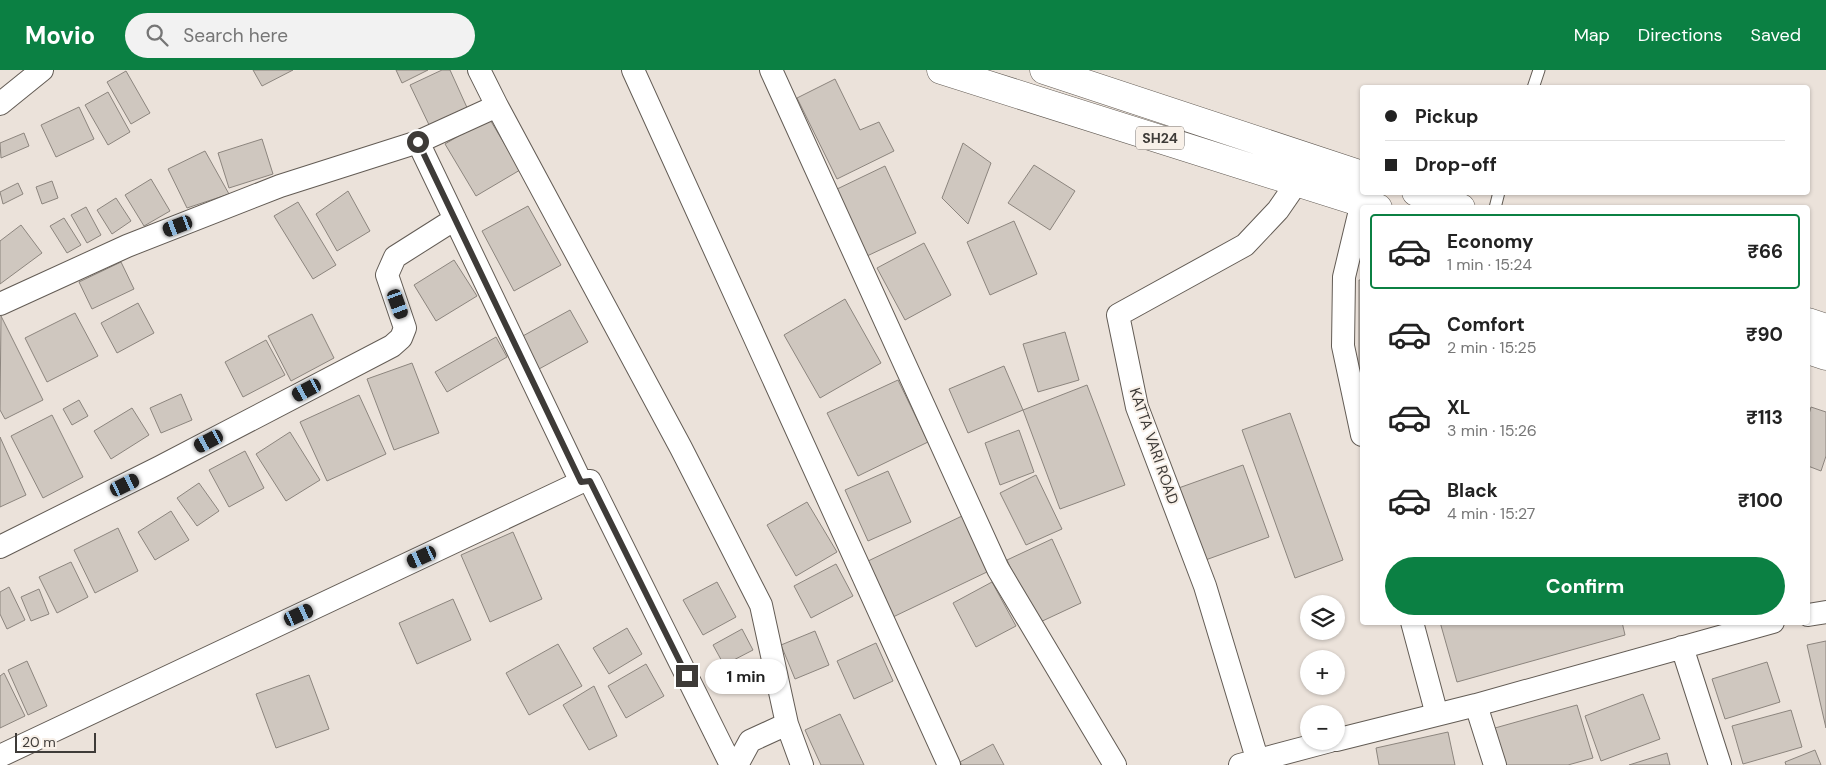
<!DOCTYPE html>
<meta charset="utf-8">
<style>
:root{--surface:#fff;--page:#f2f2f2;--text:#222;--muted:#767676;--line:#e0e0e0;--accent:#0b8043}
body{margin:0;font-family:"DM Sans",sans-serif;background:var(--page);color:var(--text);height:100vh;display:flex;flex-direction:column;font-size:19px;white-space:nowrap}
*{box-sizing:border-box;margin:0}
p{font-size:16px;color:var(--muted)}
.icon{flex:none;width:28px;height:28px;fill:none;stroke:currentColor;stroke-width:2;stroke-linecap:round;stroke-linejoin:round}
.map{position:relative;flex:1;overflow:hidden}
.drawer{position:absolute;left:1360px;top:135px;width:450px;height:420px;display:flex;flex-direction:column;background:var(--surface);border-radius:5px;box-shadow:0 1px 4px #0004}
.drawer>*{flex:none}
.hud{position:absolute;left:1360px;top:15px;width:450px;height:110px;border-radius:5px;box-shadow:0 1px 4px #0004;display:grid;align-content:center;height:110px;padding:0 25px;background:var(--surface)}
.controls{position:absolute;left:1300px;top:525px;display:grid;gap:10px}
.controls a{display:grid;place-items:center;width:45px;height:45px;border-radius:50%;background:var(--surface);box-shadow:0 1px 4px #0004;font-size:25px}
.scale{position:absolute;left:15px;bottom:12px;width:81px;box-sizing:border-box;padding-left:5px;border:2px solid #3e3b38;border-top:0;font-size:14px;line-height:18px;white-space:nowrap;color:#3e3b38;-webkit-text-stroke:4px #f8f0e8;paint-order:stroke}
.end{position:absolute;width:22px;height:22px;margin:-11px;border:6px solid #3e3b38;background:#fff;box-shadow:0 0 0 2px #fff}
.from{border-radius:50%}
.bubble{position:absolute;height:35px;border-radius:18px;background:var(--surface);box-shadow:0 1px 4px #0004;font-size:16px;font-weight:700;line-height:35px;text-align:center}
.car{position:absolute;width:15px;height:30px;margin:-15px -8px;border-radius:6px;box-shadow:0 0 4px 1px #0007;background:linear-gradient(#222 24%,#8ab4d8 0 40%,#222 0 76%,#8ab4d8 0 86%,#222 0)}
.hud b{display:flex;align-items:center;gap:18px;height:48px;font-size:19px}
.hud b+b{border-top:1px solid var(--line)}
.hud i{width:12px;height:12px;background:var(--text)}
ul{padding:9px 0 0;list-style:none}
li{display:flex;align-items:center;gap:15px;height:75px;margin:0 10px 8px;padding:0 15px;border:2px solid transparent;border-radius:5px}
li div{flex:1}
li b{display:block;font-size:19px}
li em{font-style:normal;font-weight:700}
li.on{border-color:var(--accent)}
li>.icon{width:45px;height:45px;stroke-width:1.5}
.action{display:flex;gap:10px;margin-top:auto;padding:10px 25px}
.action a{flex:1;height:58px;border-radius:30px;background:var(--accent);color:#fff;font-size:20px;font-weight:700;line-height:58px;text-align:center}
header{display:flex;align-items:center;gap:30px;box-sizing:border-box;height:70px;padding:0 25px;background:var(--accent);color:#fff}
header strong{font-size:24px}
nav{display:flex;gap:28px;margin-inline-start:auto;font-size:18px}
.search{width:350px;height:45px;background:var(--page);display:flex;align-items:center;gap:12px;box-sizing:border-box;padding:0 18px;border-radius:28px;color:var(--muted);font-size:19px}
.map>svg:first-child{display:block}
.building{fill:#cfc7bf;stroke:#8c857e}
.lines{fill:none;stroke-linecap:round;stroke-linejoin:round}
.lane-casing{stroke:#635c55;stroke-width:13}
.street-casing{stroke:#635c55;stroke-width:24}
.primary-casing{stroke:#635c55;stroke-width:29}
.lane{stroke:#fff;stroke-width:11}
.street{stroke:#fff;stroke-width:22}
.primary{stroke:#fff;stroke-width:28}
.route{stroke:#3e3b38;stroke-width:6}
.labels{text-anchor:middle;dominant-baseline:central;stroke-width:4;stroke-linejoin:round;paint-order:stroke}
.shield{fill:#f8f0e8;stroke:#76716d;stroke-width:1}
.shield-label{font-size:14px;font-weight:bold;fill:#3e3b38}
.street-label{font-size:15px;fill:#3e3b38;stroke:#f8f0e8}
</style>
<header>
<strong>Movio</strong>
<div class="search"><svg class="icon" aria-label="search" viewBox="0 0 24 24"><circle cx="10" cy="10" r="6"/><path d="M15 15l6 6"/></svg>Search here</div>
<nav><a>Map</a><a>Directions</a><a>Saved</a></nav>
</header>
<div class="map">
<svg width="1826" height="695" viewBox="0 0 1826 695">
<rect width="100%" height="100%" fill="#ebe2da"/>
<path class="building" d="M253,0h40l-31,16z
M396,0h32l-26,13z
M442,0h8l19,42 -38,17 -21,-44z
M126,1l24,42 -19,11 -24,-42z
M835,9l25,51 19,-8 15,29 -57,28 -40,-81z
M108,22l22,40 -22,13 -23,-40z
M79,37l15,32 -38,18 -15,-32z
M489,48l31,52 -44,26 -31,-52z
M24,63l5,13 -28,12 -1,-15z
M262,69l11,35 -44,14 -11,-35z
M963,73l28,20 -23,61 -26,-26z
M205,81l24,43 -42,14 -19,-39z
M1034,95l41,26 -25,39 -42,-27z
M885,96l31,67 -49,23 -32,-66z
M151,109l19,32 -26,15 -19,-31z
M52,111l6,17 -16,6 -6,-17z
M18,113l5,11 -20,10 -3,-12z
M348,121l22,40 -33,20 -21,-37z
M116,128l15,23 -19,13 -15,-24z
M298,132l38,63 -23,14 -39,-63z
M528,136l33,59 -47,26 -32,-60z
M86,137l15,28 -14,8 -16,-28z
M64,148l17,27 -14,8 -17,-27z
M1014,151l23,53 -47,21 -23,-53z
M21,155l21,28 -42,31v-43z
M924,173l27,52 -46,25 -28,-52z
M454,190l23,36 -41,25 -22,-36z
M121,192l13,27 -42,20 -13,-27z
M1359,210h3v89h-3z
M845,229l36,64 -61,35 -36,-63z
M138,233l16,30 -37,20 -16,-30z
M570,240l18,32 -49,27 -18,-32z
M75,243l23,43 -51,26 -22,-44z
M312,244l22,44 -43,23 -23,-45z
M1,246l42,84 -38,19 -5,-9z
M1065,262l14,48 -41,12 -15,-48z
M496,267l11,20 -60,35 -12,-20z
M266,270l19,35 -42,22 -18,-35z
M412,293l27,70 -45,17 -27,-71z
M1004,296l19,44 -55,23 -19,-44z
M898,310l30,62 -70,34 -31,-63z
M1087,315l38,100 -65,24 -37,-99z
M181,324l11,26 -31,13 -11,-25z
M359,325l27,59 -59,27 -27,-59z
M79,330l9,16 -16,9 -9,-16z
M1811,337l15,5v44l-5,15 -13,-5v-48z
M132,338l17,27 -38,24 -17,-28z
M1290,343l53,147 -48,18 -53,-148z
M52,345l31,62 -40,21 -32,-62z
M1019,360l15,42 -34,13 -15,-42z
M290,362l30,48 -34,21 -30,-47z
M0,367l26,58 -26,12z
M245,381l19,37 -35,19 -20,-37z
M1243,395l26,72 -69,25 -27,-72z
M888,401l23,51 -43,19 -23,-51z
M1036,405l26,54 -36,16 -26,-52z
M199,413l20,28 -22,15 -20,-28z
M807,432l30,50 -41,24 -29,-51z
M171,441l18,29 -34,20 -17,-28z
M962,446l27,55 -96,46 -27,-55z
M118,458l20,43 -43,22 -21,-43z
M513,462l29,67 -52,23 -29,-67z
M1052,469l29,64 -45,21 -29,-64z
M71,492l17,35 -31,16 -18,-36z
M836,494l17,32 -42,22 -17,-32z
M717,512l19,35 -33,18 -20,-35z
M992,512l24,44 -40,21 -23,-44z
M9,517l16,33 -18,9 -7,-15v-22z
M39,519l10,25 -18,7 -10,-24z
M453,529l18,41 -54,24 -18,-41z
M1440,552h182l3,13 -168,47z
M627,558l15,26 -33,20 -16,-26z
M742,559l11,21 -29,15 -11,-20z
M815,561l14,34 -34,14 -14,-34z
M1826,571v87l-19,-83z
M876,573l17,38 -39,18 -17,-38z
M558,574l24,42 -53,29 -23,-42z
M27,591l20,45 -19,9 -20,-45z
M1767,592l13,40 -55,17 -13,-40z
M646,594l18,32 -38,22 -18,-32z
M4,603l21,43 -25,12v-52z
M309,605l20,54 -53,19 -20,-54z
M594,616l23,50 -28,14 -26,-45z
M1643,624l17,45 -59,22 -16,-45z
M1577,635l16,53 -25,7h-62l-11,-37z
M1791,640l11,37 -59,17 -11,-38z
M840,644l24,51h-43l-16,-35z
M1448,662l7,33h-76l-3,-17z
M993,674l11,21h-42l-2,-3z
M1815,680l6,15h-35l-1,-3z
M1667,683l3,12h-41z"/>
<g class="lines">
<defs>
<path id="lane" d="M1533,18l6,-18
M1495,138l4,-16"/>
<path id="street" d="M633,0l316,695
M771,0l227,499 117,196
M0,34l42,-34
M497,36l184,342 80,157 26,119 15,41
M418,72l163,340
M1362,132l-18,75 -1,69 19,89
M0,234l127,-58 153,-60 138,-44 79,-36 -18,-36
M0,477l160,-80 232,-121 9,-8 4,-10 -18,-53 8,-18 60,-38
M1808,545l18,-3
M1412,552l25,93
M1682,577l38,118
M1476,635l19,60
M1336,670l140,-35 297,-83
M0,686l581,-274 9,-1 141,284
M737,695l13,-24 37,-17
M1240,695l90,-24
M1259,695l-54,-179 -68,-179 -19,-92 127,-70 33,-35 20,-29"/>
<path id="primary" d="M941,0l437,138
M1044,0l318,105
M1416,122l45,16
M1808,252l18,6
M1808,280l18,6"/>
</defs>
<use href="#lane" class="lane-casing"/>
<use href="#street" class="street-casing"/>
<use href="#primary" class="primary-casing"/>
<use href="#lane" class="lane"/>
<use href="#street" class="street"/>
<use href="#primary" class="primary"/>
</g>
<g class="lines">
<path class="route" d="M418,72l163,340 9,-1 97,195"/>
</g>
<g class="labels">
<rect class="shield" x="1136" y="56.5" width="48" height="23" rx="4"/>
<g class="shield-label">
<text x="1160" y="68">SH24</text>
</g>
<g class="street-label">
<text transform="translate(1154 376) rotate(71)">KATTA VARI ROAD</text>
</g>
</g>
</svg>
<div class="controls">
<a><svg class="icon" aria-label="layers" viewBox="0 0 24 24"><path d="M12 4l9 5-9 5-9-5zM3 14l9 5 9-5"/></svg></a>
<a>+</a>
<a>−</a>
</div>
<div class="scale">20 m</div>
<i class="end from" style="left:418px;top:72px"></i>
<i class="end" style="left:687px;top:606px"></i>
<div class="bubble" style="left:705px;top:589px;width:82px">1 min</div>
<i class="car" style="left:178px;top:156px;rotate:249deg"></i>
<i class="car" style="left:398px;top:234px;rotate:160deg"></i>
<i class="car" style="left:307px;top:320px;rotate:242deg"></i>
<i class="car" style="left:209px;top:371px;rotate:242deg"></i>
<i class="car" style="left:125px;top:415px;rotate:64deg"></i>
<i class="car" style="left:422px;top:487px;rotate:245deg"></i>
<i class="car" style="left:299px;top:545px;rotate:65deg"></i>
<div class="hud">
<b><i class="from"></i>Pickup</b>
<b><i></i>Drop-off</b>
</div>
<section class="drawer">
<ul>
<li class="on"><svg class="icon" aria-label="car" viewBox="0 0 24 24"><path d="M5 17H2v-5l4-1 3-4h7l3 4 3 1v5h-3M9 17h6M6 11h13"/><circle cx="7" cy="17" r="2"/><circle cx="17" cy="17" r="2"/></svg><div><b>Economy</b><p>1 min · 15:24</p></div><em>₹66</em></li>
<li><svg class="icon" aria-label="car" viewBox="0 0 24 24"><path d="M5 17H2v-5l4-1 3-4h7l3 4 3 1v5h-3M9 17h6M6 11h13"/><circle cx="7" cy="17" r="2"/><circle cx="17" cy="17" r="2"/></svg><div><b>Comfort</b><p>2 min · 15:25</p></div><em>₹90</em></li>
<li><svg class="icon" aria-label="car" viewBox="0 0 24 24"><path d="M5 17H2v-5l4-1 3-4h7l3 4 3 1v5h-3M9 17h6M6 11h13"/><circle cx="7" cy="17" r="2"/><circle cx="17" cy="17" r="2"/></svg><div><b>XL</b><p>3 min · 15:26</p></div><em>₹113</em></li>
<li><svg class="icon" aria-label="car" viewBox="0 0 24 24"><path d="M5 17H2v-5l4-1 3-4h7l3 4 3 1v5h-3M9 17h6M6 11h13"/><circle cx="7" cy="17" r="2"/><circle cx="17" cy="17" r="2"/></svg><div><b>Black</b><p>4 min · 15:27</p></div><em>₹100</em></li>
</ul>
<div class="action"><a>Confirm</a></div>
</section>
</div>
